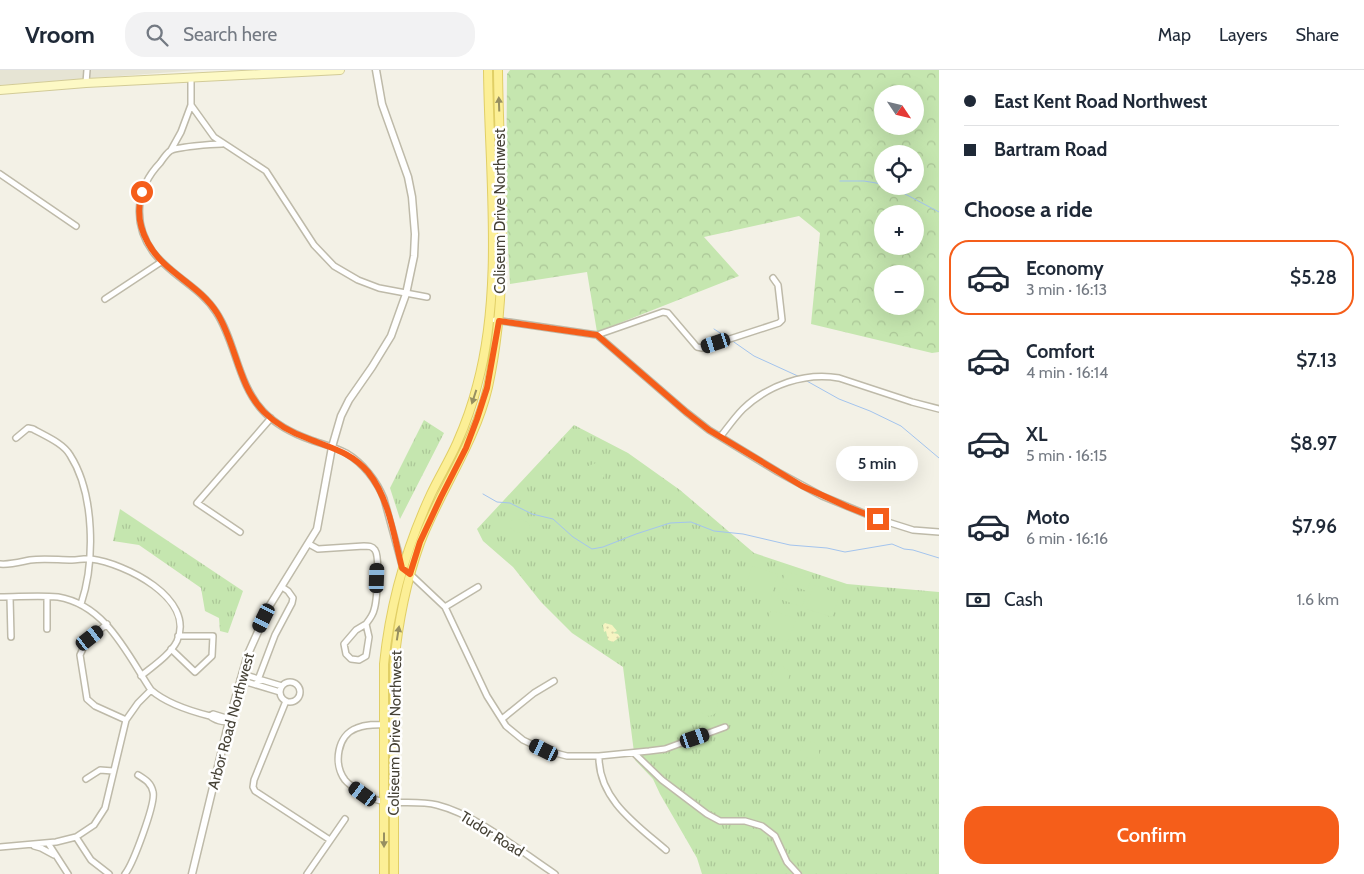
<!DOCTYPE html>
<meta charset="utf-8">
<style>
:root{--surface:#fff;--page:#f2f2f3;--text:#1f2937;--muted:#747a83;--line:#e0e1e3;--accent:#f55e1a}
body{margin:0;font-family:Cabin,sans-serif;background:var(--page);color:var(--text);height:100vh;display:flex;flex-direction:column;font-size:19px;white-space:nowrap}
*{box-sizing:border-box;margin:0}
p{font-size:16px;color:var(--muted)}
.icon{flex:none;width:28px;height:28px;fill:none;stroke:currentColor;stroke-width:2;stroke-linecap:round;stroke-linejoin:round}
.map{position:relative;flex:1;overflow:hidden}
.side{display:flex;flex-direction:column;background:var(--surface);width:425px}
.side>*{flex:none}
.hud{display:grid;align-content:center;height:110px;padding:0 25px;background:var(--surface)}
.needle{width:32px;rotate:125deg}
.buttons{position:absolute;left:874px;top:15px;display:grid;gap:10px}
.buttons a{display:grid;place-items:center;width:50px;height:50px;border-radius:50%;background:var(--surface);box-shadow:0 5px 20px #0002;font-size:25px}
.end{position:absolute;width:22px;height:22px;margin:-11px;border:6px solid #f55e1a;background:#fff;box-shadow:0 0 0 2px #fff}
.from{border-radius:50%}
.bubble{position:absolute;height:35px;border-radius:18px;background:var(--surface);box-shadow:0 5px 20px #0002;font-size:16px;font-weight:600;line-height:35px;text-align:center}
.car{position:absolute;width:15px;height:30px;margin:-15px -8px;border-radius:6px;box-shadow:0 0 4px 1px #0007;background:linear-gradient(#222 24%,#8ab4d8 0 40%,#222 0 76%,#8ab4d8 0 86%,#222 0)}
.hud b{display:flex;align-items:center;gap:18px;height:48px;font-size:19px}
.hud b+b{border-top:1px solid var(--line)}
.hud i{width:12px;height:12px;background:var(--text)}
ul{padding:0;list-style:none}
li{display:flex;align-items:center;gap:15px;height:75px;margin:0 10px 8px;padding:0 15px;border:2px solid transparent;border-radius:20px}
li div{flex:1}
li b{display:block;font-size:19px}
li em{font-style:normal;font-weight:600}
li.on{border-color:var(--accent)}
li>.icon{width:45px;height:45px;stroke-width:1.5}
h2{padding:0 25px;font-size:22px;line-height:60px}
.pay{display:flex;align-items:center;gap:12px;height:55px;padding:0 25px;font-size:19px}
.pay p{margin-inline-start:auto}
.cta{display:flex;gap:10px;margin-top:auto;padding:10px 25px}
.cta a{flex:1;height:58px;border-radius:20px;background:var(--accent);color:#fff;font-size:20px;font-weight:600;line-height:58px;text-align:center}
header{display:flex;align-items:center;gap:30px;box-sizing:border-box;height:70px;padding:0 25px;background:var(--surface);border-bottom:1px solid var(--line)}
header strong{font-size:24px}
nav{display:flex;gap:28px;margin-inline-start:auto;font-size:18px}
.search{width:350px;height:45px;background:var(--page);display:flex;align-items:center;gap:12px;box-sizing:border-box;padding:0 18px;border-radius:20px;color:var(--muted);font-size:19px}
main{display:flex;flex:1;min-height:0}
.map>svg:first-child{display:block}
.residential{fill:#e6e4d4}
.grass{fill:url(#grass-tufts)}
.forest{fill:url(#forest-crowns);fill-rule:evenodd}
.sand{fill:url(#sand-dots)}
.park{fill:#c5e6af}
.lines{fill:none;stroke-linecap:round;stroke-linejoin:round}
.stream{stroke:#a3c4ee;stroke-width:1}
.minor-casing{stroke:#bebaa9;stroke-width:8}
.tertiary-casing{stroke:#bebaa9;stroke-width:9}
.secondary-casing{stroke:#d2cb97;stroke-width:10}
.primary-casing{stroke:#e1cf66;stroke-width:10}
.minor{stroke:#fff;stroke-width:5}
.tertiary{stroke:#fff;stroke-width:6}
.secondary{stroke:#fdf9c5;stroke-width:8}
.primary{stroke:#fcef96;stroke-width:8}
.oneway{fill:#978f61}
.route{stroke:#f55e1a;stroke-width:6}
.labels{text-anchor:middle;dominant-baseline:central;stroke-width:5;stroke-linejoin:round;paint-order:stroke}
.street-label{font-size:15px;fill:#454135;stroke:#fff}
</style>
<header>
<strong>Vroom</strong>
<div class="search"><svg class="icon" aria-label="search" viewBox="0 0 24 24"><circle cx="10" cy="10" r="6"/><path d="M15 15l6 6"/></svg>Search here</div>
<nav><a>Map</a><a>Layers</a><a>Share</a></nav>
</header>
<main>
<div class="map">
<svg width="939" height="804" viewBox="0 0 939 804">
<defs>
<pattern id="grass-tufts" width="24" height="20" patternUnits="userSpaceOnUse" patternTransform="scale(1.25)"><rect width="24" height="20" fill="#c5e6af"/><path d="M3 7l-1-3M5 7V3M7 7l1-3M15 17l-1-3M17 17v-4M19 17l1-3" fill="none" stroke="#abc697"/></pattern>
<pattern id="forest-crowns" width="20" height="18" patternUnits="userSpaceOnUse" patternTransform="scale(1.25)"><rect width="20" height="18" fill="#c5e6af"/><path d="M2 6a3 3 0 1 1 6 0M12 15a3 3 0 1 1 6 0" fill="none" stroke="#abc697"/></pattern>
<pattern id="sand-dots" width="8" height="8" patternUnits="userSpaceOnUse" patternTransform="scale(1.25)"><rect width="8" height="8" fill="#f6f4c2"/><path d="M2 2h.1M6 6h.1" fill="none" stroke="#d4d2a7" stroke-width="1.8" stroke-linecap="round"/></pattern>
</defs>
<rect width="100%" height="100%" fill="#f3f1e6"/>
<path class="residential" d="M0,0h200l-200,15z"/>
<path class="grass" d="M424,350l20,13 -44,86 -10,-31z
M574,355l54,28 52,37 74,63 93,31 92,8v282h-237l-5,-16 -37,-64 -7,-15 -18,-19 -12,-93 -51,-34 -31,-31 -28,-35 -30,-26 -6,-12z
M120,439l123,82 -15,42 -8,-2 -1,-13 -14,-7 -4,-23 -62,-43 -26,-4z"/>
<path class="forest" d="M510,0h429v282l-7,1 -121,-29 9,-91 -21,-17 -95,21 35,39 -142,56 -10,-60 -77,12 -4,-75 1,-135zM882,24h33v32h-33zM882,84h33v32h-33zM882,144h33v32h-33zM882,204h33v32h-33z"/>
<path class="sand" d="M605,553l7,2 5,6 -4,2 5,1 2,3 -7,5 -5,-2 -2,-9 -2,1 -1,-7z"/>
<path class="park" d="M596,393l10,9 -3,6 -6,2 -6,-2 -5,-5 2,-7z
M521,449c5,3 8,2 9,9l-3,4 -10,1 -9,-7 2,-5z
M752,496l26,8 -7,24 -26,-9z
M786,501l25,9 -4,11 -25,-9z
M814,515l26,9 -8,23 -26,-8z
M781,517l25,9 -4,11 -25,-9z
M771,540l25,9 -8,23 -24,-9z
M782,596l8,6 -3,15 -4,4 -4,-2 -8,-15 4,-6z
M700 637a9 9 0 1 1 18 0a9 9 0 1 1-18 0Z
M813,671l6,6v8l-5,4 -12,-2 -2,-5 3,-7z
M798,699l12,3 1,4 -3,5 -5,2 -9,-3 -1,-8z"/>
<g class="lines">
<path class="stream" d="M840,111h24l18,3
M890,116l49,26
M714,259l14,9
M731,270l23,16 46,21
M805,310l34,19 31,12 31,15 38,32
M483,424l14,8 13,1 22,11 21,5 20,18 19,12 11,-2 33,-13 34,-11 21,-1 23,9 29,3 47,11 37,3 18,4 47,-8 12,5 9,1 26,8"/>
<defs>
<path id="minor" d="M86,13l1,-13
M191,35l23,32 52,34 48,74 20,21 24,14 21,8 48,9
M222,74c-9,0 -47,3 -52,7 -4,3 -7,8 -10,12 -24,25 -28,60 -7,89 18,24 47,35 63,60 20,30 21,71 47,99 12,13 31,23 48,29 11,4 24,7 35,13 17,10 31,28 38,46l19,70
M171,80l10,-18 10,-27v-28
M0,104l76,52
M105,229l56,-37
M495,250l102,15 89,77 23,18 69,42 44,24 56,23 35,11 26,2
M597,265l66,-23 5,1 29,34 5,1 77,-25 3,-3 -4,-35 -5,-7
M721,366c7,-9 14,-19 22,-27 25,-24 62,-37 96,-31l73,24 27,7
M16,368l12,-10 5,1c12,7 30,14 37,26 25,39 25,107 11,149
M240,462l-43,-29 74,-85
M309,474l9,5 46,-3c5,0 8,0 11,4 5,7 2,51 -1,60 -1,5 -5,10 -8,14
M0,494c10,1 20,-2 30,-4 14,-2 28,0 42,0 6,0 13,-2 19,-1 33,4 105,39 86,82 -7,14 -24,25 -36,35
M410,504l35,33 42,89 19,30 17,14 21,10 23,6h32l50,-5 16,-2 60,-22
M0,527c19,0 39,-2 58,0 48,8 69,57 93,93 16,14 39,21 59,26 4,4 14,7 19,5
M10,527l1,40
M445,537l33,-20
M107,554l-18,15 -4,5 -5,11 7,44 8,7 31,14
M366,554l3,13 -3,19 -7,4 -8,-1 -5,-5 -2,-10 12,-14z
M47,559v-32
M171,579l24,23 17,-16 1,-20h-35
M242,604l40,12
M240,610l40,12
M280 622a10 10 0 1 1 20 0a10 10 0 1 1-20 0Z
M256,615l19,-50 17,-32 1,-5 -5,-7 -6,-4
M286,631l-32,79 -1,7 2,4 75,49
M210,646l3,-2 13,4 3,3
M502,649l32,-26 20,-12
M394,655c-12,0 -26,-2 -37,3 -20,7 -24,36 -12,52 4,5 12,10 18,14 22,14 50,5 74,11 40,10 83,46 118,69
M634,683l28,27 45,34 13,7h25l17,5 13,10 12,26 11,12
M599,686c-1,43 38,69 67,94
M86,709l14,-9 13,1
M76,767l15,23 18,14
M48,773l20,31
M34,776l7,2 13,7
M0,777l56,-5 20,-5 18,-12 11,-17 21,-88 12,-17 13,-13
M125,804c8,-10 31,-71 28,-82 -2,-9 -7,-12 -15,-17
M307,804l38,-55"/>
<path id="tertiary" d="M192,804l37,-153 19,-67 22,-49 47,-76 15,-82 9,-31 8,-16 23,-33 19,-31 15,-42 8,-38 1,-22 -3,-37 -4,-20 -26,-73 -6,-34"/>
<path id="secondary" d="M0,20l86,-7 254,-13"/>
<path id="primary" d="M384,804v-210c6,-59 22,-116 47,-170 8,-17 18,-33 26,-51 8,-18 15,-37 20,-57 27,-98 12,-215 11,-316
M394,804v-209c4,-42 12,-83 26,-122 20,-53 55,-100 68,-156 23,-104 11,-211 10,-317"/>
</defs>
<use href="#minor" class="minor-casing"/>
<use href="#tertiary" class="tertiary-casing"/>
<use href="#secondary" class="secondary-casing"/>
<use href="#primary" class="primary-casing"/>
<use href="#minor" class="minor"/>
<use href="#tertiary" class="tertiary"/>
<use href="#secondary" class="secondary"/>
<use href="#primary" class="primary"/>
</g>
<defs><path id="oneway-solid" d="M-6-.8H1V-3.2L6.5 0L1 3.2V.8H-6Z" transform="scale(1.25)"/></defs>
<g class="oneway">
<use href="#oneway-solid" transform="translate(499 34) rotate(-92)"/>
<use href="#oneway-solid" transform="translate(474 327) rotate(108)"/>
<use href="#oneway-solid" transform="translate(398 563) rotate(-81)"/>
<use href="#oneway-solid" transform="translate(384 770) rotate(90)"/>
</g>
<g class="lines">
<path class="route" d="M142,122c-5,17 -3,35 6,51 16,30 51,41 69,70 19,30 21,73 47,99 12,12 28,21 45,27 22,9 42,13 59,33 21,26 26,64 34,96l8,6 10,-32 21,-45 25,-49 11,-29 10,-31 12,-67 98,14 89,77 23,18 93,56 46,21 30,12"/>
</g>
<g class="labels">
<g class="street-label">
<text transform="translate(500 141) rotate(-90)">Coliseum Drive Northwest</text>
<text transform="translate(231 651) rotate(-75)">Arbor Road Northwest</text>
<text transform="translate(395 663) rotate(-89)">Coliseum Drive Northwest</text>
<text transform="translate(492 764) rotate(32)">Tudor Road</text>
</g>
</g>
</svg>
<div class="buttons">
<a><svg class="needle" viewBox="-14 -14 28 28"><path d="M0-13l5 13h-10z" fill="#e53935"/><path d="M0 13l5-13h-10z" fill="#747a83"/></svg></a>
<a><svg class="icon" aria-label="locate" viewBox="0 0 24 24"><circle cx="12" cy="12" r="6"/><path d="M12 2v4M12 18v4M2 12h4M18 12h4"/></svg></a>
<a>+</a>
<a>−</a>
</div>
<i class="end from" style="left:142px;top:122px"></i>
<i class="end" style="left:878px;top:449px"></i>
<div class="bubble" style="left:836px;top:376px;width:82px">5 min</div>
<i class="car" style="left:716px;top:273px;rotate:252deg"></i>
<i class="car" style="left:377px;top:508px;rotate:2deg"></i>
<i class="car" style="left:264px;top:548px;rotate:206deg"></i>
<i class="car" style="left:90px;top:568px;rotate:52deg"></i>
<i class="car" style="left:695px;top:668px;rotate:71deg"></i>
<i class="car" style="left:544px;top:680px;rotate:296deg"></i>
<i class="car" style="left:363px;top:724px;rotate:306deg"></i>
</div>
<section class="side">
<div class="hud">
<b><i class="from"></i>East Kent Road Northwest</b>
<b><i></i>Bartram Road</b>
</div>
<h2>Choose a ride</h2>
<ul>
<li class="on"><svg class="icon" aria-label="car" viewBox="0 0 24 24"><path d="M5 17H2v-5l4-1 3-4h7l3 4 3 1v5h-3M9 17h6M6 11h13"/><circle cx="7" cy="17" r="2"/><circle cx="17" cy="17" r="2"/></svg><div><b>Economy</b><p>3 min · 16:13</p></div><em>$5.28</em></li>
<li><svg class="icon" aria-label="car" viewBox="0 0 24 24"><path d="M5 17H2v-5l4-1 3-4h7l3 4 3 1v5h-3M9 17h6M6 11h13"/><circle cx="7" cy="17" r="2"/><circle cx="17" cy="17" r="2"/></svg><div><b>Comfort</b><p>4 min · 16:14</p></div><em>$7.13</em></li>
<li><svg class="icon" aria-label="car" viewBox="0 0 24 24"><path d="M5 17H2v-5l4-1 3-4h7l3 4 3 1v5h-3M9 17h6M6 11h13"/><circle cx="7" cy="17" r="2"/><circle cx="17" cy="17" r="2"/></svg><div><b>XL</b><p>5 min · 16:15</p></div><em>$8.97</em></li>
<li><svg class="icon" aria-label="car" viewBox="0 0 24 24"><path d="M5 17H2v-5l4-1 3-4h7l3 4 3 1v5h-3M9 17h6M6 11h13"/><circle cx="7" cy="17" r="2"/><circle cx="17" cy="17" r="2"/></svg><div><b>Moto</b><p>6 min · 16:16</p></div><em>$7.96</em></li>
</ul>
<div class="pay"><svg class="icon" aria-label="cash" viewBox="0 0 24 24"><path d="M3 7h18v10H3z"/><circle cx="12" cy="12" r="2"/></svg>Cash<p>1.6 km</p></div>
<div class="cta"><a>Confirm</a></div>
</section>
</main>
